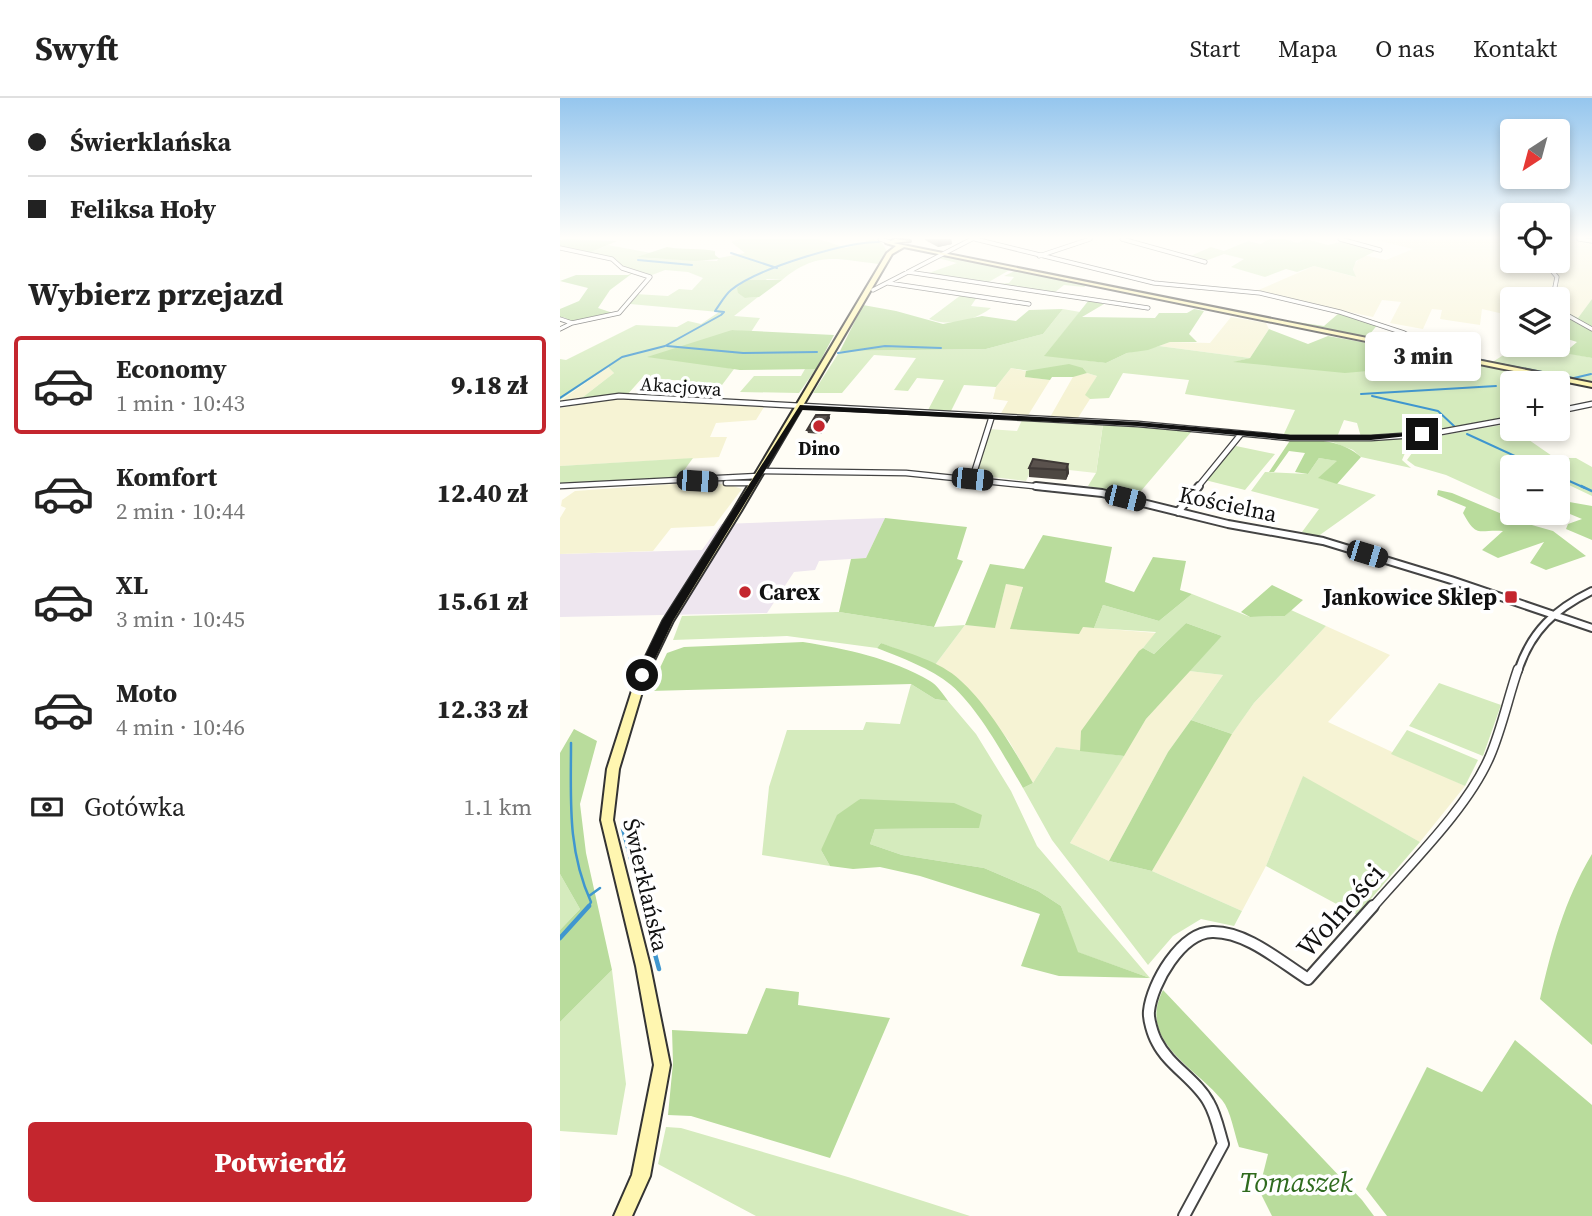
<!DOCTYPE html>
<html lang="pl">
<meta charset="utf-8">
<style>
:root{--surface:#fff;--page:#f6f6f6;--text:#222;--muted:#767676;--line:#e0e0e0;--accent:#c4262e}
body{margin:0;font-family:"Source Serif 4",serif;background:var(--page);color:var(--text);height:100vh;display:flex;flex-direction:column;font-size:26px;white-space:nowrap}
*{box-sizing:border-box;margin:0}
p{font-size:23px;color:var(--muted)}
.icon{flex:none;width:38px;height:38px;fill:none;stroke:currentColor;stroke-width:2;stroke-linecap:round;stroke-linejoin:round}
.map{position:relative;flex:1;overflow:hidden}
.sheet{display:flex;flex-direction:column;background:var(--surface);width:560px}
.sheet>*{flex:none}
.banner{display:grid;align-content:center;height:154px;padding:0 28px;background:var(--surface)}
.needle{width:46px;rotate:216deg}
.buttons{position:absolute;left:940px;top:21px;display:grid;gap:14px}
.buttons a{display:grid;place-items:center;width:70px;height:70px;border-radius:7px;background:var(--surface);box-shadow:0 4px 10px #0003;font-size:35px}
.end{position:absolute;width:32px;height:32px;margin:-16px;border:9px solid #111;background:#fff;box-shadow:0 0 0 4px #fff}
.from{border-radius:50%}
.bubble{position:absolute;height:49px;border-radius:7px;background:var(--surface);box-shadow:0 4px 10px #0003;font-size:23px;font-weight:800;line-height:49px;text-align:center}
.car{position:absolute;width:21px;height:42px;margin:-21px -10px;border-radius:9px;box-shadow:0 0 5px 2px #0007;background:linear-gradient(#222 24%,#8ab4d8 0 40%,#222 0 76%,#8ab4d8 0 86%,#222 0)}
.banner b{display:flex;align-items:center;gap:24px;height:66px;font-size:26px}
.banner b+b{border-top:2px solid var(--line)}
.banner i{width:18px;height:18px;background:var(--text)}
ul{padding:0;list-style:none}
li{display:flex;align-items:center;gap:21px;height:98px;margin:0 14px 10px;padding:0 14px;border:4px solid transparent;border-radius:7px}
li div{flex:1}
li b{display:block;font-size:26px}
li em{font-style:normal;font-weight:800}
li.selected{border-color:var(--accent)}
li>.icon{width:63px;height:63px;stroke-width:1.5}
h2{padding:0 28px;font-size:32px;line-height:84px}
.pay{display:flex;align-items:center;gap:18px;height:77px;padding:0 28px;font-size:26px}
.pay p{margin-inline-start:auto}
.button{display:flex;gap:14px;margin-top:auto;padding:14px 28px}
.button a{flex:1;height:80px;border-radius:7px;background:var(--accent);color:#fff;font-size:28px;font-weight:800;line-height:80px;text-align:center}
header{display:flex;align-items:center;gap:42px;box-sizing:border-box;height:98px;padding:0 35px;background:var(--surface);border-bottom:2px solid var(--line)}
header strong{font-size:33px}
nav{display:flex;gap:38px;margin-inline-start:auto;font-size:24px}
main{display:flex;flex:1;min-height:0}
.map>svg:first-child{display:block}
.industrial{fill:#eee6ef}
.farmland{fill:#f6f3d4}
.green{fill:#d5ebbd}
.forest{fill:#b9dc9c}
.pitch{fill:#e6f2cf}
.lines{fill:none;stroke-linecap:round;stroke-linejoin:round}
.stream-far2{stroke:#3f96cf;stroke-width:2}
.stream-far1{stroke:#3f96cf;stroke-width:2.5}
.stream{stroke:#3f96cf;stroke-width:4.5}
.street-far4-casing{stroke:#444;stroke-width:5}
.street-far3-casing{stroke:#444;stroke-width:7}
.street-far2-casing{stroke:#444;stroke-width:10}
.street-far1-casing{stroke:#444;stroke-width:11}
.street-casing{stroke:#444;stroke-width:14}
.secondary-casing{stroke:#333;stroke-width:4}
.street-far4{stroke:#fff;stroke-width:3.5}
.street-far3{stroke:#fff;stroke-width:4.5}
.street-far2{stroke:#fff;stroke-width:6}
.street-far1{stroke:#fff;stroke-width:8}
.street{stroke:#fff;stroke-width:10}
.secondary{fill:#fff6b0;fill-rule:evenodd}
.wall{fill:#4d4742}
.shaded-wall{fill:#3f3936}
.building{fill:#5a524d;stroke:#3f3936;stroke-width:2}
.route{fill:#111}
.poi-dot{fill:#c4262e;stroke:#fff;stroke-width:2.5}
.labels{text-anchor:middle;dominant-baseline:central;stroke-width:7;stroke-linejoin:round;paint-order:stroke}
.far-street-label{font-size:19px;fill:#111;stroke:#fff}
.far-poi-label{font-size:19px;font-weight:bold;fill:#111;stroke:#fff}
.street-label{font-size:23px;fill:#111;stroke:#fff}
.poi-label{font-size:23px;font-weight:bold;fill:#111;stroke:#fff;text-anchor:start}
.near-street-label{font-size:28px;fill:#111;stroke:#fff}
.near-park-label{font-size:28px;font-style:italic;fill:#2f6b1f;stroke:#fff}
</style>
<header>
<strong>Swyft</strong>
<nav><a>Start</a><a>Mapa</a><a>O nas</a><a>Kontakt</a></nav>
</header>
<main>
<section class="sheet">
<div class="banner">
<b><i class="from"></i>Świerklańska</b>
<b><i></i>Feliksa Hoły</b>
</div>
<h2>Wybierz przejazd</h2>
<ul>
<li class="selected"><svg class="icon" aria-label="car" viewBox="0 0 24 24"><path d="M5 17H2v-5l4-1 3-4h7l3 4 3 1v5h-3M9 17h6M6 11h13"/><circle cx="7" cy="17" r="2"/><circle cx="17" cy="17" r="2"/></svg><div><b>Economy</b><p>1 min · 10:43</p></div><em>9.18 zł</em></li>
<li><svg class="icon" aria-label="car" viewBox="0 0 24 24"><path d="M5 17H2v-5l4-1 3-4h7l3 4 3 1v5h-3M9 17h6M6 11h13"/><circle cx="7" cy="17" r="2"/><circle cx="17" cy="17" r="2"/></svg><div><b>Komfort</b><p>2 min · 10:44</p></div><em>12.40 zł</em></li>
<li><svg class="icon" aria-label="car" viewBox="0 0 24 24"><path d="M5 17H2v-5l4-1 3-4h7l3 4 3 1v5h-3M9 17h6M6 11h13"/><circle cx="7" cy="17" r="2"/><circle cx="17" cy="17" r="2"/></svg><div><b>XL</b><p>3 min · 10:45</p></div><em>15.61 zł</em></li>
<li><svg class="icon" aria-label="car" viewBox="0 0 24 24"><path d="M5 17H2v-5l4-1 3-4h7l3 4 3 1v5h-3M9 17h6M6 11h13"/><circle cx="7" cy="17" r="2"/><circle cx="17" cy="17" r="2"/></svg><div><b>Moto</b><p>4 min · 10:46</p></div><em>12.33 zł</em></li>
</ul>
<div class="pay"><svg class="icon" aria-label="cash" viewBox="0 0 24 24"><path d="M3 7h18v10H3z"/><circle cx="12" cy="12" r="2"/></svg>Gotówka<p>1.1 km</p></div>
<div class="button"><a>Potwierdź</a></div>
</section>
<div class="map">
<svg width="1032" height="1118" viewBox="0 0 1032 1118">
<rect width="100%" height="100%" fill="#fffdf5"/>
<path class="industrial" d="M325,420l-19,40 -47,3 -4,9 -21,2 -27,41 -207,4v-63l142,-4 19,-26z"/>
<path class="farmland" d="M812,141h140v22h30l13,18 -9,20h-34v17l-30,-7 -2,16 -40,-6 2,-9 -10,-1 -9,20 -33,-6 11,-21 -19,-2 -9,17 -119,-25 60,-26 41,11 -2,-11 10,-11 23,5 27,-11z
M998,141l34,2v58l-14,19 -20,-10v-9h-8l8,-9 1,-11 -4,-11 -9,-7h12z
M671,219l35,6 3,6 -19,29 -91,-12 11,-4 40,1z
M48,269l6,6 -31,24 -23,4z
M451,270l15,3v6l24,3 -23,37 -27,-2 8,-14 -15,-2 3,-12z
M527,275l10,3 -11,19 4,4 -14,22 -27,-2 25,-44z
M65,299l20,3 119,7 -8,13 -40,3 -6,14h17l-8,20 -159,9v-58z
M114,386h53l15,5 -28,37 -43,2 -18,23 -93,3v-36l6,-10 -5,-2 1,-6 13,-9z
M446,486l17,2 -12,42 72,-1 74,6 -18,19 -57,79 -2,20 -24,-4 -23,36 -24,-42 -49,-61 -25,-15 30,-40 30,2z
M766,528l64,29 -62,67 137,64 -45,56 -117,-65 -37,89 -24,45 -90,-40 69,-122 33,-46z
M629,573l34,4 -55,77 -59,109 -39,-18 76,-124z"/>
<path class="green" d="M179,141h80l27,9 27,-9 8,3 6,9 -9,13c-42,-5 -61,-13 -96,16l-15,-1 -22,19 13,-1 -24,19 26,2 -9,14 -19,-2 -29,33 31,6 -12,16 -79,-8 -16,18 -63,7 19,-5 31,-24 -6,-6 -48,33v-41l6,1 70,-35 41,2 11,-6 13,3 18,-12 -89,-8 5,-10 33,2 11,-7 13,1 11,-12 -15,-6 -23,-2 -13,5 -29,-7 -6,-8 -9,-3 -19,-4 19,-8 43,8v5l66,3 2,-3 26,-5 -14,-11z
M709,141h16l12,4 9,-4 22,6 16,-4 33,9 -21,11 -3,8 3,8 -42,-11 -17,6 -11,-3 -21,8 -34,-10 13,-8 -20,-5 -19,7 -17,-4 23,-10 13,4 24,-10 13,3z
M386,156l67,14 -26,15 -61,-9 31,-11 -19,-5z
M459,171l69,15 -4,3 -20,-2 -10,8 -59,-9 14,-1 5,-6 -10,-1z
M401,197l16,2 -6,9 20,2c-17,13 -42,19 -62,11z
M503,211l17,3 -35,43 61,8 21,-10 32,-7 91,12 -15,4 166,6 4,-18 97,20 31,13h-21v36l-82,14 -69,4 -4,-14 -13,-3 -7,17 -54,-1 12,-26 -110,-16 4,-14 -66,-7 -14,25 -19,1 -5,-4 12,-19 -10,-3 -4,-5 -54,3 -18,-3 -15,19 -32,-2 -13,26 -23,-1 16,-30 -27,-2 -9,13 -14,-1 22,-32 -42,-3 -32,38h-29l27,-42 146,-2 57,-15z
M959,247h12l61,13v25l-101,-20z
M245,271h11l-17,24 -59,-1 14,-16h47z
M543,326l89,7 -57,67 -47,-12 8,-13z
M946,326l49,34h21l16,9v29l-23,-11 -11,7v-25h-46v38l-66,-30 -31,-9 -8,-6 15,-21z
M853,339l4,1 -9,8 -6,14 9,8 -50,-11 -8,-7 -26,-10z
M676,348l39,8 -30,36 -40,-10z
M133,360l-16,22 -117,4v-18z
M759,360l19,3 -19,17 57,17 -59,42 -15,-5 17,-23 -68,-18 14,-19 43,2z
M632,496l58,23 35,-1 6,-6 35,16 -72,77 -22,31 -41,-14 32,-45 -34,-4 33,-35 -36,-13 -32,31 -11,-6 13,-16 -62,-4 9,-23 56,16z
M279,514l95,15 31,-2 -30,40 -54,-22 -4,5 -90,-12 -114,4 9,-24z
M879,585l62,22 -18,51 -74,-30z
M351,586l24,15 13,2 28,33 35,57 26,55 113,132 -73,-26 -16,-46 -23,-15 -54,-23 -82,-13 -32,-11 5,-15 104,-1 -119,-29 -39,51 9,16 -68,-11 7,-68 18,-57h76l3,-8 34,2z
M847,632l71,30 -13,26 -74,-32z
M496,649l68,9 -54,87 39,18 43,10 90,40 -8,15 -33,-7 -28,17 -25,29 -96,-125 -29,-52 10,-5z
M743,678l117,66 -63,73 -91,-49z
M0,776l20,35 -20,21z
M52,872l14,114 -9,51 -57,-4v-109z
M106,1029l15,1 167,49 122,39h-214l-98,-52z"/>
<path class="forest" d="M5,141l52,2 -28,12 -29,-6v-7z
M107,149c17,3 32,1 48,4v4l5,4 -25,2 -58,-4z
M74,174l-24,18 -12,18 15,5 -45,9 -2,-4 -6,-1v-8l19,-8 9,-13 -28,-7 16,-6h52z
M186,182h36l-23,17 -14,1 -7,-5 -1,-5z
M1032,201v59l-28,-5 13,-11 -19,-6v-28l20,10z
M529,202l15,4 -22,13 73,1 4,-5h28l7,-4 10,2 -15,23 8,8h-27l-22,8 -21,3 -21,10 -62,-7z
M303,207l33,6 47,13 39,-8 34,5 13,-11 34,-1 -20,25 -57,15 -146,2z
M779,215l39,11 -12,15 -71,-14 1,-3 28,4z
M709,231l39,15 20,-8 77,14 -3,18 -57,5 -112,-11 17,-4z
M172,232l102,5 -18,34 -76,1 -93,-13z
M509,266l14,4 4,5 -14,4h-21l-2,3 -25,-3 1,-6z
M731,341c26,1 49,0 70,18l-24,27 -19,-6 19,-17 -18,-3 -11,16 -13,-2 10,-19 -16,-2 -15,21h-5z
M878,392l14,3 69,29 32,9 33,25 -40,14 -16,-7 14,-21 -46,16 -16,-8 21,-19c-24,-2 -26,8 -40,-18l3,-6 -29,-12z
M998,402l34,6v34l-26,-11 2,-5 14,-5 -24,-10z
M325,420l82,9 -10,32 6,2 -29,66 -95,-15 12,-53 15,-1z
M483,437l69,12 -7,35 29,10 19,-35 33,4 -6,29 12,4 -33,27 -56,-16 -9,23 -11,-1 -4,7 -69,-5 13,-42 -17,-3 -11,44 -30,-3 25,-61 34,5z
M712,487l31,15 -18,16 -35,1 -9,-5z
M626,525l36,13 -76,83 -22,37 -44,-5 1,-20 58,-80 4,-3 11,6z
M243,544c43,7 88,16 127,39 7,4 13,13 18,20l-13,-2 -24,-15 -262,7 18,-38 17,-6z
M321,545c26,10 59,18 79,37 28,25 55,71 73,103l-10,5c-19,-32 -44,-79 -72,-103 -20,-17 -50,-27 -74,-37z
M631,622l41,14 -80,137 -43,-10 59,-109z
M14,631l23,12 -17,63 6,49 26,117 -52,52v-92l20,-21 -20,-35v-121z
M300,701l94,4 28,12 -3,13 -104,1 -5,15 32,11 82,13 54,23 23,15 17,46 72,26 -91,-2 -38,-10 19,-52 -120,-38 -40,-9 -27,2 -23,-3 -9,-16 16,-35z
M1032,756v191l-52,-46c12,-52 24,-98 52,-145z
M206,890l33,4 -1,13 92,13 -60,140 -139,-42 -23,-1 5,-52 -1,-33 75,4z
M603,892l199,210 12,16h-102l-13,-26 9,-36 -29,-7c-5,-14 -8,-36 -17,-47 -28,-34 -85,-59 -59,-110z
M955,942l77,65v111h-205l-21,-27 61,-122 55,25z"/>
<path class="pitch" d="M463,320l80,6 -7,49 -63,-7 -7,15 -50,-6 12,-46 29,2z"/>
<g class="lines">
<path class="stream-far2" d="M171,155l46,15
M78,162l54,5
M107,248l76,7 74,-1
M278,255l47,-7 56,2
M894,257l32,6
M935,265l78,15
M1014,280l17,-4
M981,285l17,-2
M943,287h9
M801,296l135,-8
M812,298l66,15 16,15
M0,300l62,-41 43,-11 56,-31 3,-3 -9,-1c5,-7 10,-16 16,-21 27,-22 114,-48 148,-48
M907,336l72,33
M998,378l27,12"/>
<path class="stream-far1" d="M1021,388l11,5
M11,645c0,57 -4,106 20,159l-3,6
M62,731l21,79
M29,798l11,-8"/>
<path class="stream" d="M82,808l17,63
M0,840l29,-32"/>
<defs>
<path id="street-far4" d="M320,141l9,3
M415,141l179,44 106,10 80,19 64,21 28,15
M562,141l83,23
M780,141l40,11
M1019,141l13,2
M0,150l52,11 10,9 28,9 -31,36 -47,10 -12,6
M479,158l51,-17
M984,163l13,16 -3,15 -6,7
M348,174l240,36
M328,185l141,21
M313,192l99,-51
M998,212l34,19
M0,221l12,4"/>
<path id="street-far3" d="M869,248l23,12
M0,306l59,-8 519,28 152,14h81l59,-4 82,-15
M998,313l34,-7
M202,373l144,2 147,15
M412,381l20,-63
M166,385h28
M0,388l198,-10
M637,390l44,-54"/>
<path id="street-far2" d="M476,388l66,7 126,31 95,17 128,39 141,48
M618,414l21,-26
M958,573c13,-40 37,-62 74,-80"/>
<path id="street-far1" d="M812,810c37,-43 96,-100 118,-152 12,-28 18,-58 28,-87"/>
<path id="street" d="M624,1118l39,-72c-4,-13 -7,-29 -14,-41 -12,-23 -40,-37 -52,-61 -4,-7 -9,-23 -8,-31 3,-28 32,-78 63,-79 34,-1 69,30 96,47l65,-73"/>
<path id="secondary" d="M335,141l15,2 -17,2 699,140v4l-688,-140 -12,7 -151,257 -68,110 -26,54 -28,94 -6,51 37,146 20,99 -20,111 -18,40h-18l18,-41 22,-110 -18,-99 -35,-146 6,-51 30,-94 26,-54 70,-110 154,-258 9,-7 -10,-3z"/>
</defs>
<use href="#street-far4" class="street-far4-casing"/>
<use href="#street-far3" class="street-far3-casing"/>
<use href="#street-far2" class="street-far2-casing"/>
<use href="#street-far1" class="street-far1-casing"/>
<use href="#street" class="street-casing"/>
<use href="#secondary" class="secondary-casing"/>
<use href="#street-far4" class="street-far4"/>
<use href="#street-far3" class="street-far3"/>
<use href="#street-far2" class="street-far2"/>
<use href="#street-far1" class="street-far1"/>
<use href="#street" class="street"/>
<use href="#secondary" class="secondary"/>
</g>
<path class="wall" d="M365,141h26l1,5 -14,3 -13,-7z
M269,317l1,3 -9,16 -13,-1 -1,-3z
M508,366l1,9 -3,7 -37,-3v-9z"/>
<path class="shaded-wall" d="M383,141h8l1,5 -14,3v-7z
M269,317l1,3 -9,16v-4z
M508,366l1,9 -3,7v-10z"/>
<path class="building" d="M256,317h13l-8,15h-14z
M473,361l35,5 -2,6 -37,-2z"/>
<linearGradient id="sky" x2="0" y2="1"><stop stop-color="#95c6ee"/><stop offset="0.47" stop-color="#fffefa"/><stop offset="1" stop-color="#fffefa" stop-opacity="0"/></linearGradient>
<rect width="1032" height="297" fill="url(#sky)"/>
<path class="route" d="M240,307l338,17 152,13h81l51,-3 4,2 -55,6h-81l-152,-14 -336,-16 -129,211 -27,57h-8l-2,-3 26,-54z"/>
<g class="poi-dot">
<circle cx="259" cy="328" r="7"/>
<circle cx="185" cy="494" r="7"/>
<rect x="944" y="492" width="14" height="14" rx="3.5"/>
</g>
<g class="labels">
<g class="far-street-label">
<text transform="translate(121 288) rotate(4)">Akacjowa</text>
</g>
<g class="far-poi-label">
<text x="259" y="350">Dino</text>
</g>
<g class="street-label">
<text transform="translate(668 406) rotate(12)">Kościelna</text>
<text transform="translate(86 787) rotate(77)">Świerklańska</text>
</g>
<g class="poi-label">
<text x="199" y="494">Carex</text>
<text x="937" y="499" text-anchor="end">Jankowice Sklep</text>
</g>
<g class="near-street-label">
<text transform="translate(780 812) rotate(-48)">Wolności</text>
</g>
<g class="near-park-label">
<text x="736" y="1084">Tomaszek</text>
</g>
</g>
</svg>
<div class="buttons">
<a><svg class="needle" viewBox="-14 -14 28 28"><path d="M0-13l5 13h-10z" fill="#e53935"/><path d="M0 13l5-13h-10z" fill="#767676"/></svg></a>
<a><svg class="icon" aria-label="locate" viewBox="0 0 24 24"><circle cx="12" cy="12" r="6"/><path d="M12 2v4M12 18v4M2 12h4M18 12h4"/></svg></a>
<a><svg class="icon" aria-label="layers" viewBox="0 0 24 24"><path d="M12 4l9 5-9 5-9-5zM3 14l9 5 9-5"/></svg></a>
<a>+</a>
<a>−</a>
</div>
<i class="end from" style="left:82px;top:577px"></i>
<i class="end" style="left:862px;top:336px"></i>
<div class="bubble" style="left:805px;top:234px;width:116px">3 min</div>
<i class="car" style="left:412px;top:381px;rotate:96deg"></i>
<i class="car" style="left:137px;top:383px;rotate:94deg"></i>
<i class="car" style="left:565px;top:400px;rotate:104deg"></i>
<i class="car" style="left:807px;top:456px;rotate:107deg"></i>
</div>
</main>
